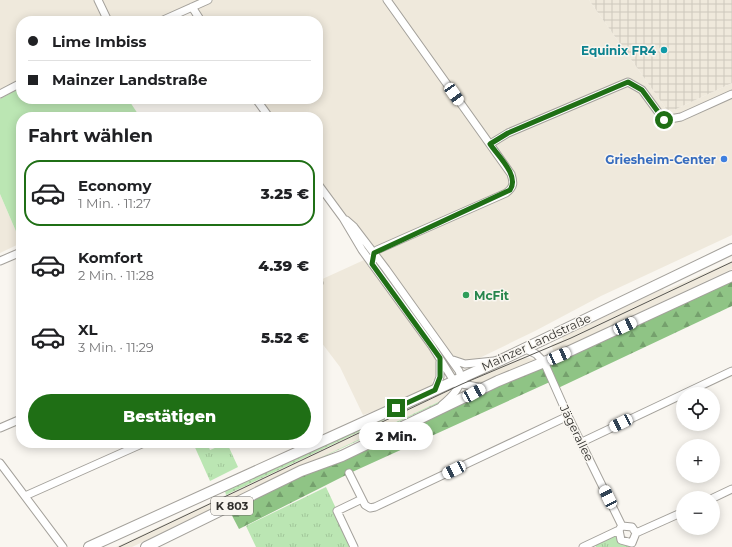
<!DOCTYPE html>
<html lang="de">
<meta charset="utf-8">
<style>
:root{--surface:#fff;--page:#f6f6f6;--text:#202124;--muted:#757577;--line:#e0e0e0;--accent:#1f6f15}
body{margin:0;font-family:Montserrat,sans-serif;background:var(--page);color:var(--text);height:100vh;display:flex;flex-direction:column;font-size:15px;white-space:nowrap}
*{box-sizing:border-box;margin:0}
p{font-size:13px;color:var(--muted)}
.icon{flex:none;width:22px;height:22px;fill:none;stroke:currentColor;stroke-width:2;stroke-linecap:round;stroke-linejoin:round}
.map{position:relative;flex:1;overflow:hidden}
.side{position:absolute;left:16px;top:112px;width:307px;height:336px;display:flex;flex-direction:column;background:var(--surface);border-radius:16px;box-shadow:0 2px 10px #0003}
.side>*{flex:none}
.top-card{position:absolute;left:16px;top:16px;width:307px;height:88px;border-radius:16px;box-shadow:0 2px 10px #0003;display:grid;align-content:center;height:88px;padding:0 12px;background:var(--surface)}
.tools{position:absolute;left:676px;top:387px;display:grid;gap:8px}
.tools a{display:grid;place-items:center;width:44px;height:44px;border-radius:50%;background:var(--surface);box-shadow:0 2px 10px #0003;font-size:20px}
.end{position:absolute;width:18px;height:18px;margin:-9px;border:5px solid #1f6f15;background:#fff;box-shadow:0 0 0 2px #fff}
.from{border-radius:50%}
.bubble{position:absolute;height:28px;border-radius:14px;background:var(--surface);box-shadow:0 2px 10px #0003;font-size:13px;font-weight:800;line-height:28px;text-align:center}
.car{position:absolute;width:12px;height:24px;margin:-12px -6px;border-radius:5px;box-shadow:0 0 3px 1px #0007;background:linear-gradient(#fff 24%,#345 0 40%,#fff 0 76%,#345 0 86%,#fff 0)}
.top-card b{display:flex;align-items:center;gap:14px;height:38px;font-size:15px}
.top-card b+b{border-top:1px solid var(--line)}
.top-card i{width:10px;height:10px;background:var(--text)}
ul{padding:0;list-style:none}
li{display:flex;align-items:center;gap:12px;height:66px;margin:0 8px 6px;padding:0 4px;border:2px solid transparent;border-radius:16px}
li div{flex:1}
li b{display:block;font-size:15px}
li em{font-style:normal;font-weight:800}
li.on{border-color:var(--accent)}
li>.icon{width:36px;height:36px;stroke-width:1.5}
h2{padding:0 12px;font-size:18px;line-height:48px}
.action{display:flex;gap:8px;margin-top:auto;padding:8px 12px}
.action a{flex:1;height:46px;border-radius:24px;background:var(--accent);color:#fff;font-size:16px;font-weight:800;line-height:46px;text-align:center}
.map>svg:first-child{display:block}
.built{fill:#efe9dc}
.industrial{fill:url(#industrial-grid)}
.grass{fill:url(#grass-dots)}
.forest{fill:url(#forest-firs)}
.park{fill:url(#park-tufts)}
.pitch{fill:#bbe6b3}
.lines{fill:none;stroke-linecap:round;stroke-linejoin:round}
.minor-casing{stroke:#a4a19b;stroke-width:9}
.primary-casing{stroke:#a4a19b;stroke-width:12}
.minor{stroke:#fff;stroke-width:7}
.primary{stroke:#fff;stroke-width:10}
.tram{stroke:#585753;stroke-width:1}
.route{stroke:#1f6f15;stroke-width:5}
.culture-dot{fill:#0f9aa8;stroke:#f9f6f0;stroke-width:1.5}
.shop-dot{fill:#3f7fe0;stroke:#f9f6f0;stroke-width:1.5}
.leisure-dot{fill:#2e9e5b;stroke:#f9f6f0;stroke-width:1.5}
.labels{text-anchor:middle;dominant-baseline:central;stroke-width:3;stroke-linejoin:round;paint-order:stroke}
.shield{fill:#f9f6f0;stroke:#6e6c68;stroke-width:1}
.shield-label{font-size:11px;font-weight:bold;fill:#32312e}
.culture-label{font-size:12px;font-weight:bold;fill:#0d838f;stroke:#f9f6f0;text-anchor:end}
.shop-label{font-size:12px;font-weight:bold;fill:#366cbe;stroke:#f9f6f0;text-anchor:end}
.leisure-label{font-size:12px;font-weight:bold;fill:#27864d;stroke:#f9f6f0;text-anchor:start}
.street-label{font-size:12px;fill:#32312e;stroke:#f9f6f0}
</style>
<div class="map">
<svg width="732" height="547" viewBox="0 0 732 547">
<defs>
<pattern id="industrial-grid" width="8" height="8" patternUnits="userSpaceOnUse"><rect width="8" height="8" fill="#efe9dc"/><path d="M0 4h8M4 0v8" fill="none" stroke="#cdc8bd"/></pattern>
<pattern id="grass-dots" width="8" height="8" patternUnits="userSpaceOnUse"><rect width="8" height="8" fill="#bbe6b3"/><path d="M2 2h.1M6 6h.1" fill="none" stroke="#a1c69a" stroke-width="1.8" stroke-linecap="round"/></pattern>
<pattern id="forest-firs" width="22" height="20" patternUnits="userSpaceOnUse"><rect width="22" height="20" fill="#8fc485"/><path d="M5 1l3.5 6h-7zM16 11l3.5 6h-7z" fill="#75a06d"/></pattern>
<pattern id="park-tufts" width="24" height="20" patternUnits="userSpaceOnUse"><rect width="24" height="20" fill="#bbe6b3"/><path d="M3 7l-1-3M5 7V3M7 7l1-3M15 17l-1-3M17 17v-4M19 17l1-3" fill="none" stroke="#a1c69a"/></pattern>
</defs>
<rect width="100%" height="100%" fill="#f9f6f0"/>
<path class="built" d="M0,0h589l78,110h7l58,-27v152l-131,61 -66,35 -103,50 3,9 -72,25 -23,-48 -22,-29v-57l57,-26 -57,-76v-62h-47l-13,-18h60v-78h-119l-7,-10 -22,10h-149v66l-21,12z
M0,194l21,49 -21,10z
M732,261v8l-126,59 1,3 -39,18 -2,-3 -12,6 -3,-7 12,-5 -1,-3 101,-48 1,2z
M525,357l11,3 -55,23 -8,1 -7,-3z
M449,388l5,1 -5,8 -220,104 -3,-6z
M222,497l3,6 -93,44h-16z"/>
<path class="industrial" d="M589,0h143v83l-58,27h-7z"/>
<path class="grass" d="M451,388l-225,107 -1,-4z
M449,397l-8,5 -208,97z"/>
<path class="forest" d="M732,276v30l-176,83 -4,-8 -202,92 -111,56 -11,-21z"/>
<path class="park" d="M193,443h14l3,7 17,-7 11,24 -28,14z
M326,487l28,60h-98l-10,-21z
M618,532l14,15h-36l-2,-4z"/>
<path class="pitch" d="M21,87v12h107l12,18h-119v126l-21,-49v-95z"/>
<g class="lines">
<defs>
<path id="minor" d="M98,0l10,21
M192,7l9,14
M161,21l47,-21
M0,94l21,-11
M256,99l13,18
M490,144l18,-11 120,-51 14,8 22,30 17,-3 51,-23
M318,184l25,34 19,32 70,96 20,32 10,6 21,4
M346,220l8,7 32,42 73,102c6,13 -7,26 -17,34
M0,261l21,-9
M372,264l2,-11 3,-3 129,-57c8,-6 8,-10 5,-19l-124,-174
M318,283h1
M524,348l12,6 8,8 24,54 54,110
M453,360l12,4 29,-3
M435,390l5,-13v-15
M0,428l21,-9
M582,442l150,-71
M0,463l63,84
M349,473l16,32 5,3 5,-1 193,-91
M25,496l119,-53
M713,498l19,-9
M622,526l10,1 4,6 -4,10
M621,527l-2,3 2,10 11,3
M636,533l47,-21
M354,547l-17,-36 25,-12
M583,547l36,-17"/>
<path id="primary" d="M318,443l183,-83 231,-111
M89,547l229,-104
M146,547l155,-76 41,-15 156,-75 61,-25 173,-80"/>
</defs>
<use href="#minor" class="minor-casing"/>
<use href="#primary" class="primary-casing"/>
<use href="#minor" class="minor"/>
<use href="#primary" class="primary"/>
<path class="tram" d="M119,547l343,-163 109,-46 161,-76"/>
</g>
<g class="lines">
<path class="route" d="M396,408l39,-18 5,-13v-19l-68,-94 2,-11 136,-63c10,-14 -12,-34 -20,-46l18,-11 120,-51 14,8 22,30"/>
</g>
<circle class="culture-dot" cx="664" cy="50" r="4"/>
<circle class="shop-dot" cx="724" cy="159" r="4"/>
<circle class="leisure-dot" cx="466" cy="295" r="4"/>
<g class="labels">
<rect class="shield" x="211" y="497" width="42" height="18" rx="3"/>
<g class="shield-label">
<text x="232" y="506">K 803</text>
</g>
<g class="culture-label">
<text x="656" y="50">Equinix FR4</text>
</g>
<g class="shop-label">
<text x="716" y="159">Griesheim-Center</text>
</g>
<g class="leisure-label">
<text x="474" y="295">McFit</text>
</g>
<g class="street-label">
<text transform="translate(536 342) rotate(-25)">Mainzer Landstraße</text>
<text transform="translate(577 433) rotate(64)">Jägerallee</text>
</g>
</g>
</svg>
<div class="tools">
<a><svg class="icon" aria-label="locate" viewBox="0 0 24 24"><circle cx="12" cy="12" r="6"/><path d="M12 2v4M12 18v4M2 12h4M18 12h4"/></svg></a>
<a>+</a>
<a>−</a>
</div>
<i class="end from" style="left:664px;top:120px"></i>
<i class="end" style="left:396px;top:408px"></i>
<div class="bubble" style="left:359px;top:422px;width:74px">2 Min.</div>
<i class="car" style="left:454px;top:94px;rotate:145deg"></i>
<i class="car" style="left:625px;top:326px;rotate:65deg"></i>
<i class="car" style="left:559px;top:356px;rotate:66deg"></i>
<i class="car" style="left:474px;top:393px;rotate:61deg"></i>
<i class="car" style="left:621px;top:423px;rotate:244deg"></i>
<i class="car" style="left:454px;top:470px;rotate:244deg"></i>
<i class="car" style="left:608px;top:497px;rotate:334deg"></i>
<div class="top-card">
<b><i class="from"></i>Lime Imbiss</b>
<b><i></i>Mainzer Landstraße</b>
</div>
<section class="side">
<h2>Fahrt wählen</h2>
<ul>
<li class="on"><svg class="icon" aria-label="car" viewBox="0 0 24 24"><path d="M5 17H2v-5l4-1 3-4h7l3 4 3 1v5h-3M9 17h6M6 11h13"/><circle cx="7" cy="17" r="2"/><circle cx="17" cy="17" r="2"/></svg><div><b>Economy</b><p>1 Min. · 11:27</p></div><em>3.25 €</em></li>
<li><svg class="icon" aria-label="car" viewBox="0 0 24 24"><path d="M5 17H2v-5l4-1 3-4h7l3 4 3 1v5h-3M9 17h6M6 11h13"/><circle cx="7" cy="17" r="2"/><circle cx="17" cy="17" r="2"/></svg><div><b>Komfort</b><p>2 Min. · 11:28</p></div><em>4.39 €</em></li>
<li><svg class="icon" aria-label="car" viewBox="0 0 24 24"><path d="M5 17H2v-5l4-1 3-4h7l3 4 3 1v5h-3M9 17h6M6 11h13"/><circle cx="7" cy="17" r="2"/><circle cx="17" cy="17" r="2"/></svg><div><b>XL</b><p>3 Min. · 11:29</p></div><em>5.52 €</em></li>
</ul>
<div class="action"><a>Bestätigen</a></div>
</section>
</div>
